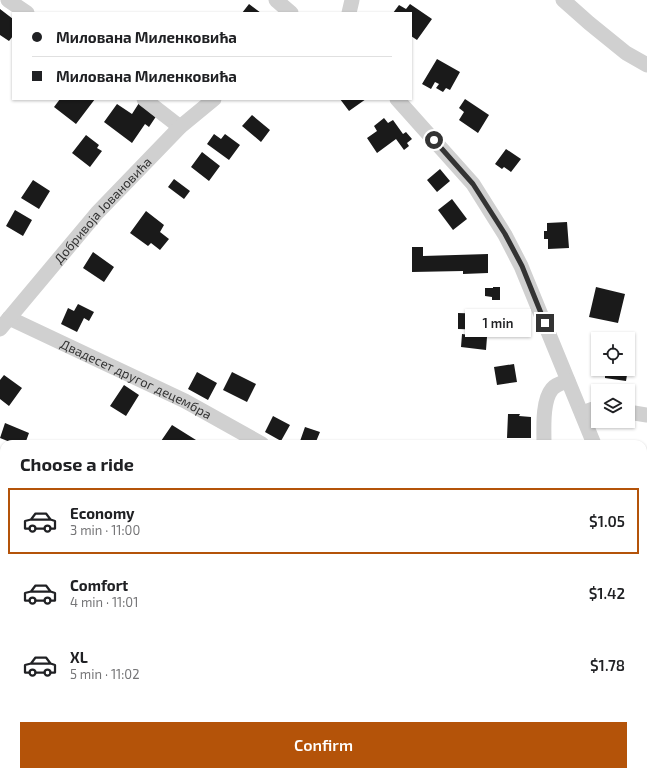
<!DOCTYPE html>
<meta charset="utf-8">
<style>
:root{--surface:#fff;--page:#f2f2f2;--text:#202124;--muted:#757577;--line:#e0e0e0;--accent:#b45309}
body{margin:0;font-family:"Exo 2",sans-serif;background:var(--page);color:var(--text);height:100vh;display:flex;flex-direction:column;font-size:15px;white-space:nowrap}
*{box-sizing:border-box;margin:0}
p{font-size:13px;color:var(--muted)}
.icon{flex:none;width:22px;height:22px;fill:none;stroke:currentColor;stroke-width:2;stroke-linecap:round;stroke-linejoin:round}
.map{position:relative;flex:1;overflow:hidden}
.details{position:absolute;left:0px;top:440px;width:647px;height:336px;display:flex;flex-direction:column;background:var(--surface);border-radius:12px 12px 0 0;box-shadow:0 1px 3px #0004}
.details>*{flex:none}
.top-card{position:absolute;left:12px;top:12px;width:400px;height:88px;border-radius:0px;box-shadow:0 1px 3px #0004;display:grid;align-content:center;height:88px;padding:0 20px;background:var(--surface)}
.tools{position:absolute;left:591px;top:332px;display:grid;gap:8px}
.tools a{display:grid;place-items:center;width:44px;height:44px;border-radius:0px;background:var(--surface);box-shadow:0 1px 3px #0004;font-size:20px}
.end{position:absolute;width:18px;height:18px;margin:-9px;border:5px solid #333;background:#fff;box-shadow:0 0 0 2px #fff}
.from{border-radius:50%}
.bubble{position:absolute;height:28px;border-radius:0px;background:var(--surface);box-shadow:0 1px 3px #0004;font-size:13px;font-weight:600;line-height:28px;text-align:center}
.top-card b{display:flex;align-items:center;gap:14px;height:38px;font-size:15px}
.top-card b+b{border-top:1px solid var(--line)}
.top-card i{width:10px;height:10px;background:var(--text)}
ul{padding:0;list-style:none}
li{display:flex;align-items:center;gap:12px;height:66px;margin:0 8px 6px;padding:0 12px;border:2px solid transparent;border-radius:0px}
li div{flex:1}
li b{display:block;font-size:15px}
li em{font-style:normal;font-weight:600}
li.current{border-color:var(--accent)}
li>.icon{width:36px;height:36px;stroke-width:1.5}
h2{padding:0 20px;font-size:18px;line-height:48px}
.action{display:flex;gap:8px;margin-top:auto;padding:8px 20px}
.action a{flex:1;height:46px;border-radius:0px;background:var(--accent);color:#fff;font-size:16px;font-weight:600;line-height:46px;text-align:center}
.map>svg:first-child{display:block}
.building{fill:#1a1a1a}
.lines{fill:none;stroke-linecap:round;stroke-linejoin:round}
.minor{stroke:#d0d0d0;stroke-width:15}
.route{stroke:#333;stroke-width:5}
.labels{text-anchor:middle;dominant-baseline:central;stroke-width:4;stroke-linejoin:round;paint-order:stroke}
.street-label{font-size:13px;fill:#333;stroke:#fff}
</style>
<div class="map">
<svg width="647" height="776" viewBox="0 0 647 776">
<rect width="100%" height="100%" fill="#fff"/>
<path class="building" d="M249,4l12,9h-19z
M410,4l22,15 -15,21 -6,-4v-23h-18l6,-8 7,4z
M0,9l13,10v17l-4,5 -9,-6z
M437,59l23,13 -10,18 -4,-2 -3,4 -7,-4 3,-4 -4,-2 -4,7 -9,-5z
M60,99h35l-19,25 -22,-17z
M340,99h26l-17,12z
M465,99l24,16 -11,18 -19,-13 5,-8 -5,-4z
M139,103l18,12 -8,12 -4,-3 -13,19 -28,-21 13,-18 15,10z
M252,115l18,15 -9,12 -19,-16z
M384,118l4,5 5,-3 10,14 3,-2 6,7 -5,4 2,3 -5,4 -8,-11 -19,14 -10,-15 10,-7 -3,-5z
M214,134l7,5 4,-5 15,11 -11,15 -22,-16z
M86,135l13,10 -2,3 5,3 -12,16 -18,-14z
M506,149l15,10 -10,13 -7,-5 -2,2 -7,-5z
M202,152l18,14 -11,15 -18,-14z
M440,169l10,12 -13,11 -10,-12z
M174,179l16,12 -6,8 -16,-12z
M33,180l17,11 -11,18 -18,-11z
M452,199l15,20 -14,11 -15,-20z
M15,210l17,10 -9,16 -17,-10z
M146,211l18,14 -4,7 9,7 -9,11 -9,-7 -3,3 -18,-13z
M567,222l2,26 -21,1v-10h-4v-8h3v-8z
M412,247h11v9l65,-2v19l-25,1v-3l-51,1z
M93,252l21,15 -10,15 -21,-14z
M493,287h7v13h-8v-3l-7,-1v-8h8z
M596,287l29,7 -7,29 -29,-6z
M78,304l16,8 -5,9 -5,-3 -7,14 -16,-8 7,-16 6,3z
M458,313l30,1 -1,16 -29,-1z
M462,334l25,3 -1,13 -25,-3z
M514,364l3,18 -20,3 -3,-18z
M597,364l1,5h30l-2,12 -21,-3v-2l-10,-2z
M197,372l20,11 -9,17 -20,-11z
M232,372l24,12 -9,18 -24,-12z
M4,375l18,13 -13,18 -9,-7v-19z
M124,385l15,10 -13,21 -16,-10z
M508,414h12l-1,2 12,1v21h-24z
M273,416l17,9 -9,16 -16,-9z
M5,423l24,10 -4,11h-10l-15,-6z
M172,425l24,15 -3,4h-34z
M305,427l15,5 -5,12h-16z
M0,545l4,1v15l-4,10z
M643,633h3l1,9h-4z
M647,740v10h-3l-1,-9z
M168,772h9l12,4h-22z
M225,772h24l7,2 -1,2h-32z
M307,772h20l-1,4h-20z"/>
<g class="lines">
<g class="minor">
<path d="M8,0l19,13"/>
<path d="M276,0l15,13"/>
<path d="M563,0l26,23 37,30 21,12"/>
<path d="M349,13l3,-13"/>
<path d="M144,99l36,28"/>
<path d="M397,99l76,85 32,51 16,31 73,178"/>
<path id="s1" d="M9,318l176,83 77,43"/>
<path id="s2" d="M0,329l97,-116 83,-86 34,-28"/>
<path d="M628,412l19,3"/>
<path d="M582,413l11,-4 5,-1"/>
<path d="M544,444c0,-15 -2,-43 8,-55 4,-5 10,-6 16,-8"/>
<path d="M0,537l4,1"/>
<path d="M643,566l4,10"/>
<path d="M0,756l4,1"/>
<path d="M51,772l12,4"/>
<path d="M145,776l7,-4"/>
</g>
</g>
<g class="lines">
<path class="route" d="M434,140l39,44 32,50 17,32 23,57"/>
</g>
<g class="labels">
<g class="street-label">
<text stroke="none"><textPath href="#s2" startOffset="157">Добривоја Јовановића</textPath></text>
<text stroke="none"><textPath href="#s1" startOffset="141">Двадесет другог децембра</textPath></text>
</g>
</g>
</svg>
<div class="tools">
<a><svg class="icon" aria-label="locate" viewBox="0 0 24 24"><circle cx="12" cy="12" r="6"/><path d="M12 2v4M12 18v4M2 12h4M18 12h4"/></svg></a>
<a><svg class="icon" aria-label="layers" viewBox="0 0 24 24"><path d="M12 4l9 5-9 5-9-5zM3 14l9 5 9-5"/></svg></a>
</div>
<i class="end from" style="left:434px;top:140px"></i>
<i class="end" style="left:545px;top:323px"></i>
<div class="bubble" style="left:465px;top:309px;width:66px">1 min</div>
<div class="top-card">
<b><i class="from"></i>Милована Миленковића</b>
<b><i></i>Милована Миленковића</b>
</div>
<section class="details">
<h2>Choose a ride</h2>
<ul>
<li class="current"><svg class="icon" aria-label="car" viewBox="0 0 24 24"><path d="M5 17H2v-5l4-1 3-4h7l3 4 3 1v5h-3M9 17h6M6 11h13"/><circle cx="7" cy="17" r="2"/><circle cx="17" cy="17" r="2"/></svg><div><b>Economy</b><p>3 min · 11:00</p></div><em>$1.05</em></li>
<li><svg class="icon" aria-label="car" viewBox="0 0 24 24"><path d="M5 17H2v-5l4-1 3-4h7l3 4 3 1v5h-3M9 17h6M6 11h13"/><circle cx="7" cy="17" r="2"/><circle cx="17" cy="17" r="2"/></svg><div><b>Comfort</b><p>4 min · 11:01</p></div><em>$1.42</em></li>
<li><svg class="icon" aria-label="car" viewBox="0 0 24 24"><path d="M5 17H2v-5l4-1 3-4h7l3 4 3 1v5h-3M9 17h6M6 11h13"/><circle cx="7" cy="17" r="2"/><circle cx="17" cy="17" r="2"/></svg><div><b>XL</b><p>5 min · 11:02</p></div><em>$1.78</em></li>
</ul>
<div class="action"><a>Confirm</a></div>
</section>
</div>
